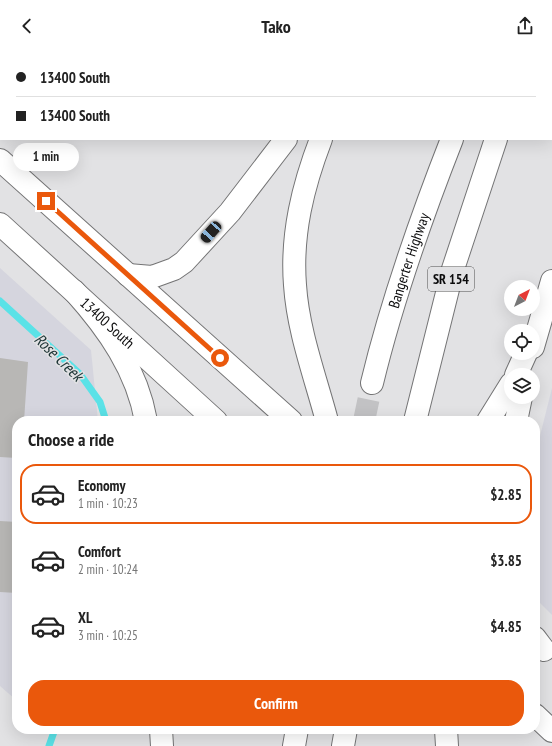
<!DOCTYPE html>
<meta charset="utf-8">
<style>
:root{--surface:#fff;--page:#f6f6f6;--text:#222;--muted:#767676;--line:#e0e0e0;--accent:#ea580c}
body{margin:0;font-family:"PT Sans Narrow",sans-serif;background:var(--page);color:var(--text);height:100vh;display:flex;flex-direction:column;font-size:15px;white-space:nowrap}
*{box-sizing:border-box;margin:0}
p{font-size:13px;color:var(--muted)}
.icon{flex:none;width:22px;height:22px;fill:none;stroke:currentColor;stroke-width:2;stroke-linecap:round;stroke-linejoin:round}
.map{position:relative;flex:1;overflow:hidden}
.sheet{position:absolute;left:12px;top:364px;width:528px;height:318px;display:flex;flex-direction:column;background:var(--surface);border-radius:16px;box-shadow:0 4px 16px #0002}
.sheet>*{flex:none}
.guide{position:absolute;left:0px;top:0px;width:552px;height:88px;box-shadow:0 4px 16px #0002;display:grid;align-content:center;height:88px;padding:0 16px;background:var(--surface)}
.needle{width:26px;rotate:42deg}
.buttons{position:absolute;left:504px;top:228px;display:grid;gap:8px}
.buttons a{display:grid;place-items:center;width:36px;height:36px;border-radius:50%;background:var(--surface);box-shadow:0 4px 16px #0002;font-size:20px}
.end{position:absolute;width:18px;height:18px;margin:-9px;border:5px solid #ea580c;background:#fff;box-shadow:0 0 0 2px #fff}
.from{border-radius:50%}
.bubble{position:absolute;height:28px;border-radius:14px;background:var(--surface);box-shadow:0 4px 16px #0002;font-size:13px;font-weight:600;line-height:28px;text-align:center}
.car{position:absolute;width:12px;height:24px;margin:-12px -6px;border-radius:5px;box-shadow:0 0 3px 1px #0007;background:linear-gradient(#222 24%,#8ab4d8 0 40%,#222 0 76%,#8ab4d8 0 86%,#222 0)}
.guide b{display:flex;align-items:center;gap:14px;height:38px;font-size:15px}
.guide b+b{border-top:1px solid var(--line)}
.guide i{width:10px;height:10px;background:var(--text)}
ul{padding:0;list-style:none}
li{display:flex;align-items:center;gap:12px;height:60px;margin:0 8px 6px;padding:0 8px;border:2px solid transparent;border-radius:16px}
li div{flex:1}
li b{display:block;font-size:15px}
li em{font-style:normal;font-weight:600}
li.current{border-color:var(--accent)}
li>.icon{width:36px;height:36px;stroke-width:1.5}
h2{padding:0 16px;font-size:18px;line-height:48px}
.cta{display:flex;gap:8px;margin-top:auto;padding:8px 16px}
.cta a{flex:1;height:46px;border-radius:16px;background:var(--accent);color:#fff;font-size:16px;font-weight:600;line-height:46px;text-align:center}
header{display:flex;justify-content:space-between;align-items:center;height:52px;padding:0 16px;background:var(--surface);font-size:18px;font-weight:600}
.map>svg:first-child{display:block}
.built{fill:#d5d5de}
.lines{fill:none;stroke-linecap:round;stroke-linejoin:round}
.stream{stroke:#5ae2e7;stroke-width:7}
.building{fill:#b8b7b5}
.motorway-tunnel{stroke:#c2c2c4;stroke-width:22;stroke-dasharray:22 11;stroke-linecap:butt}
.primary-casing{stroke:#747475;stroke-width:24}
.motorway-casing{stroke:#747475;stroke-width:24}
.primary{stroke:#fff;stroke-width:22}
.motorway{stroke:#fff;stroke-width:22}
.route{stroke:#ea580c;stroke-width:5}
.labels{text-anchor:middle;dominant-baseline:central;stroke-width:3;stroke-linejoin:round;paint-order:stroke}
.shield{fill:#e2e2e4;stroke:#4c4c4d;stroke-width:1}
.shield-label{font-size:14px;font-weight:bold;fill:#0b0b0c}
.street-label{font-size:15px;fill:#0b0b0c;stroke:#e2e2e4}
.water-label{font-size:16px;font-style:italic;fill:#1e3536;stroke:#e2e2e4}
</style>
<header><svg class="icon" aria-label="back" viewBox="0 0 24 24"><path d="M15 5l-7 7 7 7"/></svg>Tako<svg class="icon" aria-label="share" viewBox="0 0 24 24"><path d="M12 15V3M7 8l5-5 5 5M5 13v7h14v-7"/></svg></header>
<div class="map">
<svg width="552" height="694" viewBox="0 0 552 694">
<rect width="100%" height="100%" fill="#e2e2e4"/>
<path class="built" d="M0,216l91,82 7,71h-81l-1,279 -16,-14z
M552,336v227l-17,-17v-142z"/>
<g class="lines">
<path class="stream" d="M0,249l80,73 20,28 6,19
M49,694l6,-17"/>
</g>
<path class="building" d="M0,306l28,4 -4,59h-7v37l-17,-1z
M0,469l17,1v71l-17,-1z"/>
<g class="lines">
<path class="motorway-tunnel" d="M364,369l8,-38"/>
<defs>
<g id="primary">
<path d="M0,108l291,261"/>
<path id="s1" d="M0,172l216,197"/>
<path d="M535,663l17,16"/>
</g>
<g id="motorway">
<path d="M338,1l1,-1"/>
<path d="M357,1v-1"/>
<path d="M486,1v-1"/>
<path d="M530,1l1,-1"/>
<path d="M321,87c-18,47 -30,95 -26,146 3,46 20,91 32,136"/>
<path d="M128,223l24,2 22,-8 10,-7 46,-50 56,-73"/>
<path d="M74,239c34,38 63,79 72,130"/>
<path d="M533,295l19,-66"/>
<path d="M516,323l10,-22"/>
<path id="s2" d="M372,331c20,-83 49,-165 80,-244"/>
<path d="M415,369l38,-152 43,-130"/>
<path d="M488,369l23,-37"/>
<path d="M516,369l5,-24"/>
<path d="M535,586l9,12"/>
<path d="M161,677l1,17"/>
<path d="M446,677l1,17"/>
<path d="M294,694l3,-17"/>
<path d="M343,694l3,-17"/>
</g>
</defs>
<use href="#primary" class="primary-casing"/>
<use href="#motorway" class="motorway-casing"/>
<use href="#primary" class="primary"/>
<use href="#motorway" class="motorway"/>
</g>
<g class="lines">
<path class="route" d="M46,149l174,157"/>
</g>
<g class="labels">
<rect class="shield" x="428" y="215" width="46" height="24" rx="3"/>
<g class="shield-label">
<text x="451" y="227">SR 154</text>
</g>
<g class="street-label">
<text stroke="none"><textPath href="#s2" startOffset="128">Bangerter Highway</textPath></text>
<text stroke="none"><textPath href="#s1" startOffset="146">13400 South</textPath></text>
</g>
<g class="water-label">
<text transform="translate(59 305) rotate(44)">Rose Creek</text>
</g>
</g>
</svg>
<div class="buttons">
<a><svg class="needle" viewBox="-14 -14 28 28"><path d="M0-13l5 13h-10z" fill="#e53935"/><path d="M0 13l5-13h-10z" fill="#767676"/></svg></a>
<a><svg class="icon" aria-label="locate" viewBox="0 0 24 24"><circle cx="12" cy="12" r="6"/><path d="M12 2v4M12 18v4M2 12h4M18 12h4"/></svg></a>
<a><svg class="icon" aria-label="layers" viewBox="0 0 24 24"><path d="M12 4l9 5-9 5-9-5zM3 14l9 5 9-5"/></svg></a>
</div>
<i class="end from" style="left:220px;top:306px"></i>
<i class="end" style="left:46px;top:149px"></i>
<div class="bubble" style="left:13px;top:91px;width:66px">1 min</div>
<i class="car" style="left:211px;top:180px;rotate:222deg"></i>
<div class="guide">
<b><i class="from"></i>13400 South</b>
<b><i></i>13400 South</b>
</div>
<section class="sheet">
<h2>Choose a ride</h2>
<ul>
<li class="current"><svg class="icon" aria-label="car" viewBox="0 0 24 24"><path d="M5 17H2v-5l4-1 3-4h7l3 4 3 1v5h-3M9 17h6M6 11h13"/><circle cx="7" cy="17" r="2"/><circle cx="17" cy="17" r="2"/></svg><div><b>Economy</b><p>1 min · 10:23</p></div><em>$2.85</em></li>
<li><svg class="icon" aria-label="car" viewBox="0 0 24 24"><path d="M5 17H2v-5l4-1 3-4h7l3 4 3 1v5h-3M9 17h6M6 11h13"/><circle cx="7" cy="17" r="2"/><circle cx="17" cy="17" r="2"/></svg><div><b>Comfort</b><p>2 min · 10:24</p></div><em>$3.85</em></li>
<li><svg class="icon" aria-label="car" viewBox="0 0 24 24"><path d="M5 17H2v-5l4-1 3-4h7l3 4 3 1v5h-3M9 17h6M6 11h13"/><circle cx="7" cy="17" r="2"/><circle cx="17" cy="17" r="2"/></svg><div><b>XL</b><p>3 min · 10:25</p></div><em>$4.85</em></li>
</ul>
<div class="cta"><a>Confirm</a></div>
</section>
</div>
